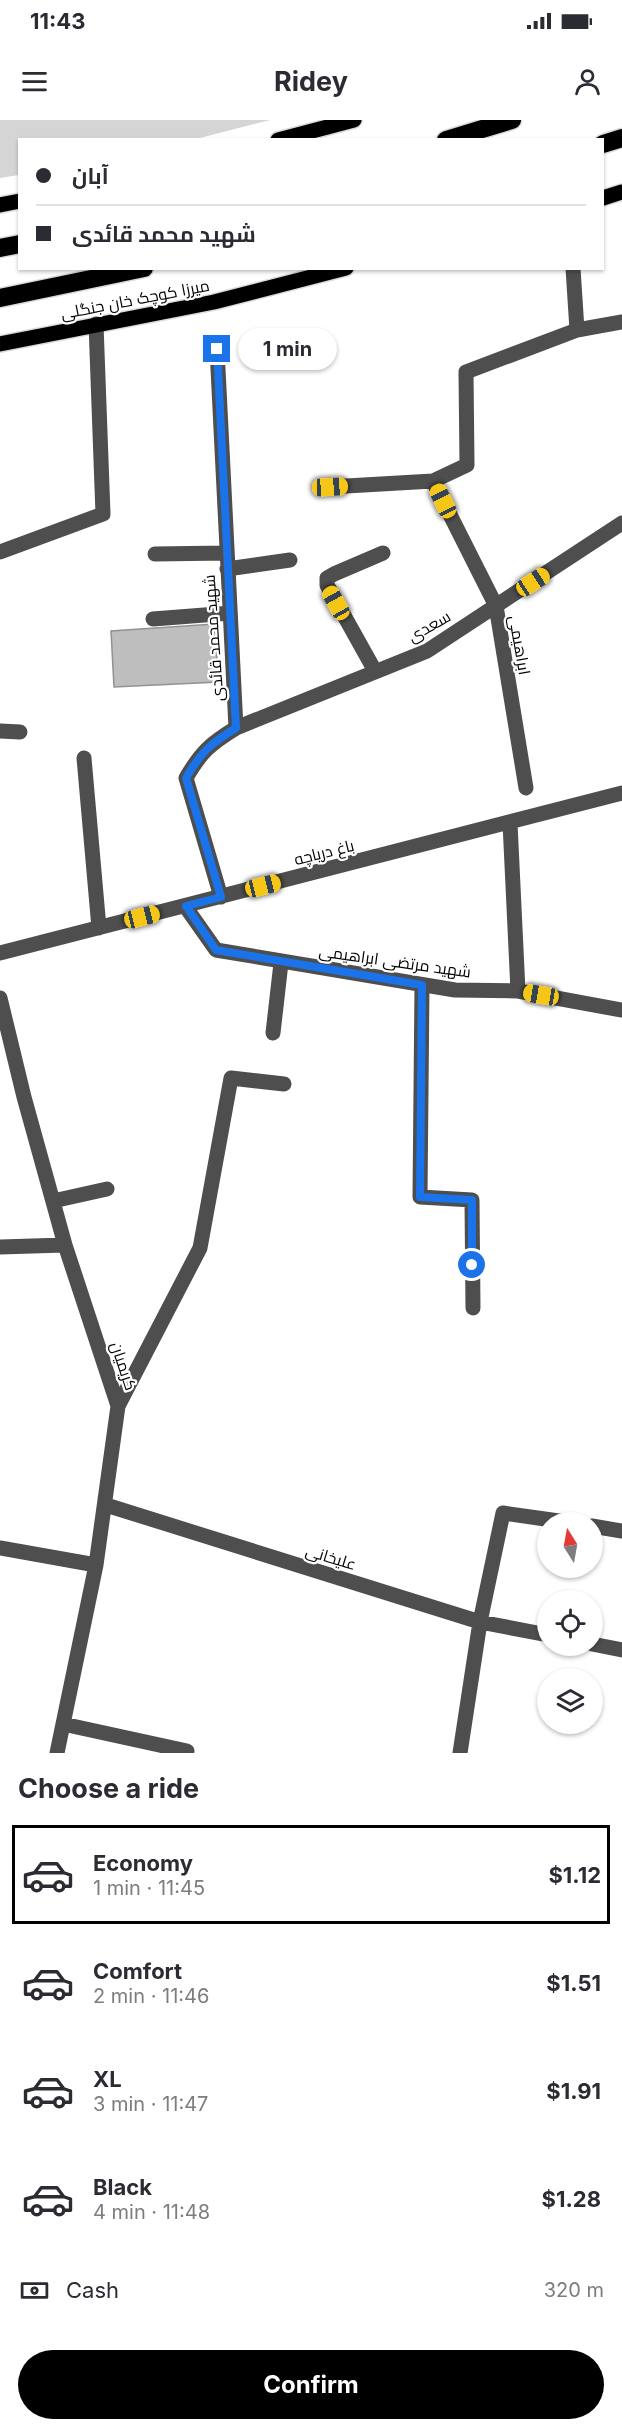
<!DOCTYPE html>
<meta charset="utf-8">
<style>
:root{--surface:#fff;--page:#f7f7f7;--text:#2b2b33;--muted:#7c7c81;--line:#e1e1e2;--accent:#000}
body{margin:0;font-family:Inter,Cairo,sans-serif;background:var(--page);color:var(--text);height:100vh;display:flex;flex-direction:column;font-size:22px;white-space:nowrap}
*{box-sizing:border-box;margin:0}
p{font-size:20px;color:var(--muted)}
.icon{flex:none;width:33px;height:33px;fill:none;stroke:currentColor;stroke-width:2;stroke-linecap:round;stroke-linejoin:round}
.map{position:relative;height:1633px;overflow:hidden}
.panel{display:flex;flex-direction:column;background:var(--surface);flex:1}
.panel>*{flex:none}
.banner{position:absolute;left:18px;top:18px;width:586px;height:132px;border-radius:0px;box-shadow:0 2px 4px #0004;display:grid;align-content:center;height:132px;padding:0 18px;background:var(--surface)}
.needle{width:39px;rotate:349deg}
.fabs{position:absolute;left:537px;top:1392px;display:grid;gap:12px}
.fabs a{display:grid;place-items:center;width:66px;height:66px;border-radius:50%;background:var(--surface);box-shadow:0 2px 4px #0004;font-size:30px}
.end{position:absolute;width:27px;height:27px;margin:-14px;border:8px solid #1a73e8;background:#fff;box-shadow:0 0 0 3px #fff}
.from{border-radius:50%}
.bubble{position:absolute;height:42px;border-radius:21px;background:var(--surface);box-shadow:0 2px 4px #0004;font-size:20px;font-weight:700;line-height:42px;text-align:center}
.car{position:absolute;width:18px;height:36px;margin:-18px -9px;border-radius:8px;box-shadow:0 0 4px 2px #0007;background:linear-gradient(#f5c518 24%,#345 0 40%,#f5c518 0 76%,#345 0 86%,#f5c518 0)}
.banner b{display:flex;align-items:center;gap:21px;height:57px;font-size:22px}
.banner b+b{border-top:2px solid var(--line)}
.banner i{width:15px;height:15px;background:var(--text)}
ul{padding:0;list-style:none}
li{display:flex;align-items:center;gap:18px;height:99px;margin:0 12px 9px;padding:0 6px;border:3px solid transparent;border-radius:0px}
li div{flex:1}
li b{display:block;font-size:22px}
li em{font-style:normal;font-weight:700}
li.current{border-color:var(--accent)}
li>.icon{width:54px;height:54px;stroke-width:1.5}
h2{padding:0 18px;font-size:27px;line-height:72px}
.pay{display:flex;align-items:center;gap:15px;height:66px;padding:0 18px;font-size:22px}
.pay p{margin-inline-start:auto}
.cta{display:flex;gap:12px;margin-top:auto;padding:12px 18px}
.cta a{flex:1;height:69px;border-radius:36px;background:var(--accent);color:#fff;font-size:24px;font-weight:700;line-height:69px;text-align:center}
.status{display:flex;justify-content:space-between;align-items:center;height:42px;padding:0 30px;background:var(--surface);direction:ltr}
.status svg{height:16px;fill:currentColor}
header{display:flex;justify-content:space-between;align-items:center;height:78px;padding:0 18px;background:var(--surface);font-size:27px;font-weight:700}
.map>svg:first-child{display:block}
.green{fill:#d5d5d5}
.building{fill:#bebebe;stroke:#929292;stroke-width:1.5}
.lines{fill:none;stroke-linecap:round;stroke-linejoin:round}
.major-casing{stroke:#dbdbdb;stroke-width:18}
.highway-casing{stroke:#dbdbdb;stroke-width:21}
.minor{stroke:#4e4e4e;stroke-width:15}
.major{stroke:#000;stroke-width:15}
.highway{stroke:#000;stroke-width:18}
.route{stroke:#1a73e8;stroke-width:8}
.labels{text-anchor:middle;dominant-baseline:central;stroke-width:4.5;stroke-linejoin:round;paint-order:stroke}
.street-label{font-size:16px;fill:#000;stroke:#fff}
</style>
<div class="status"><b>11:43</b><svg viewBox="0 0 49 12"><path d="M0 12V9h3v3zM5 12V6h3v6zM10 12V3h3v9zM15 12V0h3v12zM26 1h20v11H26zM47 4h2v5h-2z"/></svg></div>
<header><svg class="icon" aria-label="menu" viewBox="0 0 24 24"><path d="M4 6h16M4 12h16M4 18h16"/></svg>Ridey<svg class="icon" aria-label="person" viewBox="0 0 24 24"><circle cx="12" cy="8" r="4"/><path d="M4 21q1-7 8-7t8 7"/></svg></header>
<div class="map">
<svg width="622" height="1633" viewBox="0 0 622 1633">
<rect width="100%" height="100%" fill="#fff"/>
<path class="green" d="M0,0h270l-74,19 -176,1 -1,35 -19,3z"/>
<path class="building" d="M214,504l5,58 -105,5 -3,-56z"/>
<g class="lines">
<defs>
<path id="major" d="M278,20l76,-20
M603,78l19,-6
M0,85l20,-4
M0,224l214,-42 132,-34"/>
<path id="highway" d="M446,20l66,-20
M603,24l19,-6
M0,128l20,-4
M0,178l144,-30"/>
</defs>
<use href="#major" class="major-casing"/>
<use href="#highway" class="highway-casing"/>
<path class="minor" d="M573,148l4,62
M217,229l19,379c-26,16 -35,24 -50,50l35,119
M433,361l34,-16 -1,-93 111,-42 45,-8
M329,367l104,-6 63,125 30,182
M0,432l103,-38 -7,-190
M155,434l71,-1
M227,449l63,-9
M153,499l77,-6
M375,551l-48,-86v-7l7,-4 49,-21
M236,608l191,-77 195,-128
M0,611l20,1
M84,638l15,170
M510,703l8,168
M185,786l31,44 239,40 63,1 104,19
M0,833l622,-160
M422,865l-2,212 52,3 1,108
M0,878l24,99 41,148 53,161 -22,159 -39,188
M273,913l8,-70
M53,1081l54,-12
M0,1127l65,-2
M118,1286l82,-158 31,-170 53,6
M106,1385l374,117 68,13
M592,1406l30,5
M0,1428l96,17
M592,1524l30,6
M63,1604l124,27
M460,1633l20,-131 23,-109 63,9"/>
<use href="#major" class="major"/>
<use href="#highway" class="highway"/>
</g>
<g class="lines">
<path class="route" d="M217,229l19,379c-26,16 -35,24 -50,50l35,119 -35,9 30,44 206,35 -2,212 52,3v65"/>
</g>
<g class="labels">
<g class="street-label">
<text transform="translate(135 179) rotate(-11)">میرزا کوچک خان جنگلی</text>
<text transform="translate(429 506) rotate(-30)">سعدی</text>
<text transform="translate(213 518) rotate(-94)">شهید محمد قائدی</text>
<text transform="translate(520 525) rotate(80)">ابراهیمی</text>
<text transform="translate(324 732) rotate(-14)">باغ دریاچه</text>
<text transform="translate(395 841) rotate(8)">شهید مرتضی ابراهیمی</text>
<text transform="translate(124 1246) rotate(72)">کریمیان</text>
<text transform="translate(331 1437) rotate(17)">علیخانی</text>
</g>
</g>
</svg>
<div class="fabs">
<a><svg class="needle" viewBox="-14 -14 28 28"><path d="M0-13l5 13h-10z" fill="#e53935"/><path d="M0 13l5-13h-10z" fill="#7c7c81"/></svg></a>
<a><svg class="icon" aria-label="locate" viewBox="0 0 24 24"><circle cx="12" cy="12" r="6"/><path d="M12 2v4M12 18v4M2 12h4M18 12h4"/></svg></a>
<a><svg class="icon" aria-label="layers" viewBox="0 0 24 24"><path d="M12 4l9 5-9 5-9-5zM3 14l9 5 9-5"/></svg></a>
</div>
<i class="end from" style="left:472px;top:1145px"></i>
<i class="end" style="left:217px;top:229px"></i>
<div class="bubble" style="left:238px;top:208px;width:99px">1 min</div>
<i class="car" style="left:330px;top:367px;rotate:87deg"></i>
<i class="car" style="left:443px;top:381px;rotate:334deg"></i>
<i class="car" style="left:533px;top:462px;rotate:57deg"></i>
<i class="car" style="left:336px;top:483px;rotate:331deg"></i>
<i class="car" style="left:263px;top:766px;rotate:76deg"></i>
<i class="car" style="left:142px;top:797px;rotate:76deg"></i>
<i class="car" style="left:541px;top:875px;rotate:280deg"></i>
<div class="banner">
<b><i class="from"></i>آبان</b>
<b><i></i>شهید محمد قائدی</b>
</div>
</div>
<section class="panel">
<h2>Choose a ride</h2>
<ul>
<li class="current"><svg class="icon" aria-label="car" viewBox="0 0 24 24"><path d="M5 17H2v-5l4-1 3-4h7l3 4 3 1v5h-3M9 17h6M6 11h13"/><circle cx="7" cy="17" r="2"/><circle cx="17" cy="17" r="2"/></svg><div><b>Economy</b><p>1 min · 11:45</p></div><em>$1.12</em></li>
<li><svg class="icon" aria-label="car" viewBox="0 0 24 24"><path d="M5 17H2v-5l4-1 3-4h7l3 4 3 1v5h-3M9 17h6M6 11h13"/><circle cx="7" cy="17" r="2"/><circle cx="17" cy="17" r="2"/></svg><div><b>Comfort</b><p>2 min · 11:46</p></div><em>$1.51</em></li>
<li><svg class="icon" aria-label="car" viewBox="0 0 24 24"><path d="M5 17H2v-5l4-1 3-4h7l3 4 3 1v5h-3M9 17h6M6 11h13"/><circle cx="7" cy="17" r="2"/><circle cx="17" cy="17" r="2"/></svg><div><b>XL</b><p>3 min · 11:47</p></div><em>$1.91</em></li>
<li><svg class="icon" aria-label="car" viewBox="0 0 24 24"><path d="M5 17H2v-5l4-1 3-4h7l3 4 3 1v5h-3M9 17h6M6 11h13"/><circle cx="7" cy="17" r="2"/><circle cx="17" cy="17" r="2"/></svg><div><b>Black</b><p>4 min · 11:48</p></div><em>$1.28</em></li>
</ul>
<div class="pay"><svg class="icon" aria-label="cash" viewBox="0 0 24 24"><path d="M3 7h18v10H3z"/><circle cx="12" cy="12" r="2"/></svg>Cash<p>320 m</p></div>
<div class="cta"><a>Confirm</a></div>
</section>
